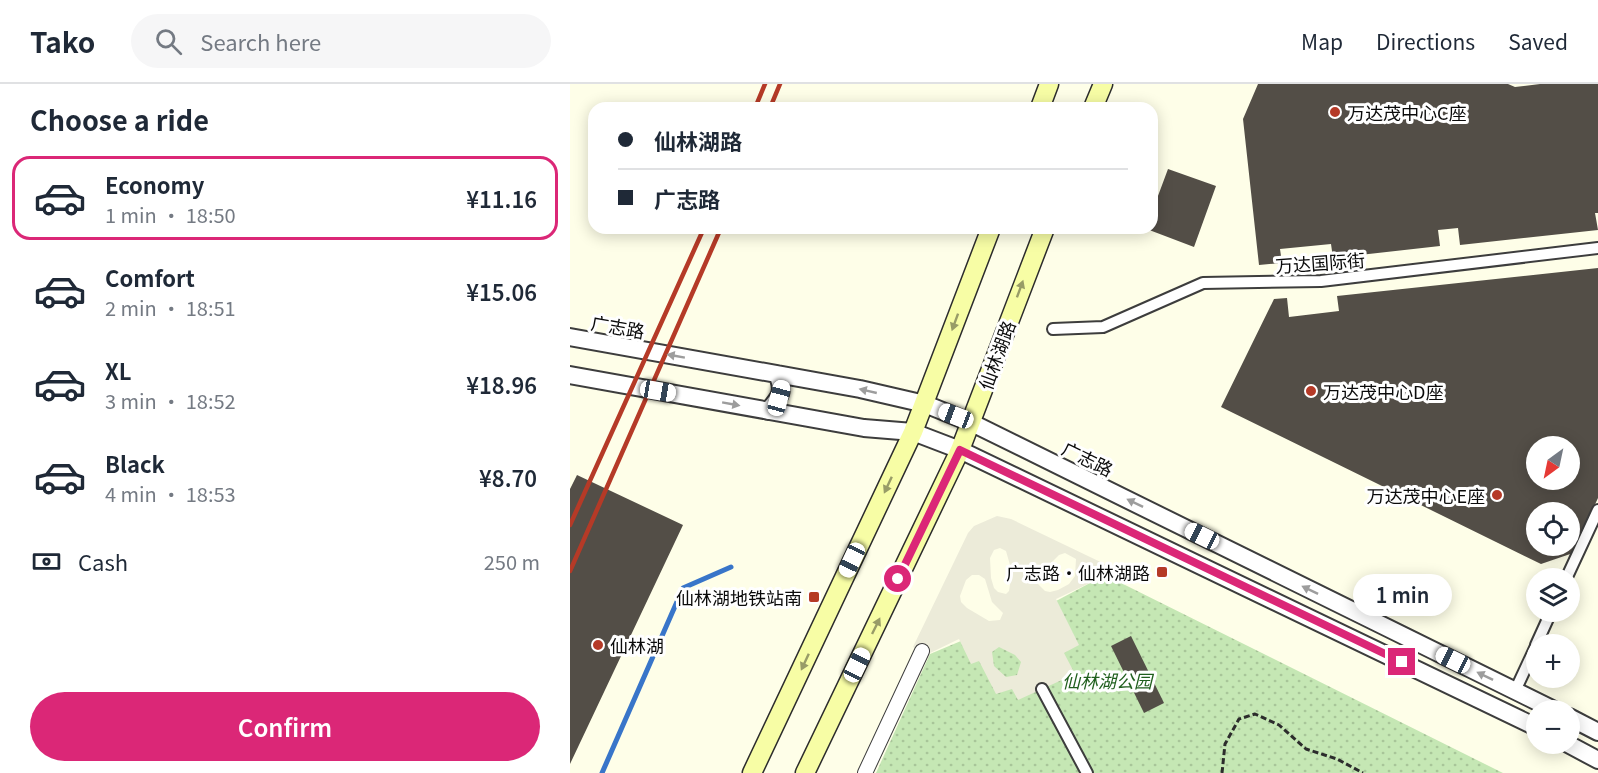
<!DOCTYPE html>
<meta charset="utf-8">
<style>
:root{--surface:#fff;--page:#f6f6f7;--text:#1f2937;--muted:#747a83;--line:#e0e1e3;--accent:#db2777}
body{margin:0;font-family:Georgia,"Noto Sans SC",serif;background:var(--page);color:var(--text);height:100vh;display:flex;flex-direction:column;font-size:22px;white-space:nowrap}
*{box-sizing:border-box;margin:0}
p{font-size:20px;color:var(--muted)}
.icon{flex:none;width:33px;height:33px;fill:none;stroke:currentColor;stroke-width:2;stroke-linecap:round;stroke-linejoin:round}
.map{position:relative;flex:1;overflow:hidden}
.sheet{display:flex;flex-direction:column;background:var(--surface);width:570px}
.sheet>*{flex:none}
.guide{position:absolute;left:18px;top:18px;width:570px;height:132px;border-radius:18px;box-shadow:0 3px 15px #0003;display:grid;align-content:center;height:132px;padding:0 30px;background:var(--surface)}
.needle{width:39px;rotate:213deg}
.buttons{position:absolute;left:956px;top:352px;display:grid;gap:12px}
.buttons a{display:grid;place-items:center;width:54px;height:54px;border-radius:50%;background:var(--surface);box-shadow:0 3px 15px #0003;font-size:30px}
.end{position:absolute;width:27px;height:27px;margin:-14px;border:8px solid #db2777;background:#fff;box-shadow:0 0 0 3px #fff}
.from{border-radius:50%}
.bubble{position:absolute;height:42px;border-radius:21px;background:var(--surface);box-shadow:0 3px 15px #0003;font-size:20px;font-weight:600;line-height:42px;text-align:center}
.car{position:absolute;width:18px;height:36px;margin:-18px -9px;border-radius:8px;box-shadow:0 0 4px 2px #0007;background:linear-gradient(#fff 24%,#345 0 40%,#fff 0 76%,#345 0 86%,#fff 0)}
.guide b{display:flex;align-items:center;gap:21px;height:57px;font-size:22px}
.guide b+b{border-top:2px solid var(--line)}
.guide i{width:15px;height:15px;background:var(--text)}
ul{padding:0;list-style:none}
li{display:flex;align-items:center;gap:18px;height:84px;margin:0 12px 9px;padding:0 18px;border:3px solid transparent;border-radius:18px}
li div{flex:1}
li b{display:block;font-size:22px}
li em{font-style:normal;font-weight:600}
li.on{border-color:var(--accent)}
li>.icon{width:54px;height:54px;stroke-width:1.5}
h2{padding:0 30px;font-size:27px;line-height:72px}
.pay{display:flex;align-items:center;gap:15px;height:66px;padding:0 30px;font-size:22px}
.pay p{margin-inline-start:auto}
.cta{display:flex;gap:12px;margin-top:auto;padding:12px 30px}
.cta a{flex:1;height:69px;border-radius:36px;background:var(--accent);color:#fff;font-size:24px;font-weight:600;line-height:69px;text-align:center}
header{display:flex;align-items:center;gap:36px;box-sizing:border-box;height:84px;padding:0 30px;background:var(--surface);border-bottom:2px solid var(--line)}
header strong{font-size:28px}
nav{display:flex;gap:33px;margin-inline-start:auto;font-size:21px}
.search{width:420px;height:54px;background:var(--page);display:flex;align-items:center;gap:15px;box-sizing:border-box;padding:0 21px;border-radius:33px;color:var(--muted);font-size:22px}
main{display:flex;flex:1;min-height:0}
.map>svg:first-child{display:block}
.park{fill:url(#park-dots)}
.plaza{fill:#ecebd9;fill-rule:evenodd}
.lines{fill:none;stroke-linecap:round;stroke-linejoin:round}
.stream{stroke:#3875c9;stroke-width:5}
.building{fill:#534e47;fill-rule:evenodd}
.pedestrian-casing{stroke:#3d3d3d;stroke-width:14}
.minor-casing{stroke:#3d3d3d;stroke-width:16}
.tertiary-casing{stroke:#3d3d3d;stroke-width:20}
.secondary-casing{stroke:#2c2c2c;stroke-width:21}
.path{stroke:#2c2c2c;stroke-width:3;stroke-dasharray:6 3;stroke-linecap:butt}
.pedestrian{stroke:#fff;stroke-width:10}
.minor{stroke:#fff;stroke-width:14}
.tertiary{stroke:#fff;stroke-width:16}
.secondary{stroke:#f7fda5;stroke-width:18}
.rail{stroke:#b53a27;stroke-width:4.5}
.oneway{fill:#989c67}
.oneway2{fill:#9d9d9d}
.route{stroke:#db2777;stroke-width:8}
.poi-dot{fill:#b53a27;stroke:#fff;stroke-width:2}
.labels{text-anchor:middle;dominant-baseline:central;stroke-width:6;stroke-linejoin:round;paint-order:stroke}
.poi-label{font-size:18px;fill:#0a0a0a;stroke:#fff;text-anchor:start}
.street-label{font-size:18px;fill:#0a0a0a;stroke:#fff}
.park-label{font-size:18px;font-style:italic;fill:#205f1e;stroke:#fff}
</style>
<header>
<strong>Tako</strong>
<div class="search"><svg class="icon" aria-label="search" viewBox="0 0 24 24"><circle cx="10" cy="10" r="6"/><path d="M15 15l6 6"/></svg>Search here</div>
<nav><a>Map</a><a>Directions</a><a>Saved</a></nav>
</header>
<main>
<section class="sheet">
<h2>Choose a ride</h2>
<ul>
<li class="on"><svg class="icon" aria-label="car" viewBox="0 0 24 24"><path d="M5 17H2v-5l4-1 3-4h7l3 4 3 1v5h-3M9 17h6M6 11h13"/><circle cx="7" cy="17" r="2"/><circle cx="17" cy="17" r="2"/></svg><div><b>Economy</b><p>1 min · 18:50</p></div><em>¥11.16</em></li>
<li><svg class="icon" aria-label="car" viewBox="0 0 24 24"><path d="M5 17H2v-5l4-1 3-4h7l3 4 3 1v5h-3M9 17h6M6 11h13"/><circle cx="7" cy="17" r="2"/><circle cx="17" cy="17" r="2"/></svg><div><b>Comfort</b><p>2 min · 18:51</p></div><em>¥15.06</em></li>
<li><svg class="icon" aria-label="car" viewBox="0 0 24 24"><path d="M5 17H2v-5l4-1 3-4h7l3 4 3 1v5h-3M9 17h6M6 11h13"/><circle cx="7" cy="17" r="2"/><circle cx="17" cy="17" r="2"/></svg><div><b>XL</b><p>3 min · 18:52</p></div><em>¥18.96</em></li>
<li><svg class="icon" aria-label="car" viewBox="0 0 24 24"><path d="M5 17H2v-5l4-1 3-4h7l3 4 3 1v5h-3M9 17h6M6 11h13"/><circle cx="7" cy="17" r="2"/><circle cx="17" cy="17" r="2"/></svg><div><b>Black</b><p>4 min · 18:53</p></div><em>¥8.70</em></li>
</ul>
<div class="pay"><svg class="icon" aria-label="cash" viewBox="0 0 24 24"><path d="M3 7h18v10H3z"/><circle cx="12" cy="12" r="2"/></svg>Cash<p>250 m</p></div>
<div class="cta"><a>Confirm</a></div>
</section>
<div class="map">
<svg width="1028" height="689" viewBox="0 0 1028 689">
<defs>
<pattern id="park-dots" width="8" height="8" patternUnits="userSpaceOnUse" patternTransform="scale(1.5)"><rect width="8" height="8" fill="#c5e7b4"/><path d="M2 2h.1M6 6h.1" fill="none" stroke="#a8c599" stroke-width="1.8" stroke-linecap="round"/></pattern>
</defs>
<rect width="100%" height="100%" fill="#fefee8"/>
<path class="park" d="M535,491l398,198h-627l54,-119 128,-54z"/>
<path class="plaza" d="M427,432l14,3 102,49 -2,5 -55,26 23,46 -15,8 11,21 -57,26 -6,-11 -16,5 -17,-33 -8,3 -12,-25 -31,15 -15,-7 55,-114 6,-7zM430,464l6,3 6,21 -3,19 -3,3 -8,-2 -4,-4 -3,-10 -1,-20 4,-8zM495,469l11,6 -1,17 -6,8 -11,6 -8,2 -5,-1 -8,-8 13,-19 9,-9zM402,491h7l6,4 7,23 11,11 -3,7 -11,1 -22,-13 -6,-6 -1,-6 6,-16zM429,563l16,8 6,7 -4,13 -11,2 -12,-11 -2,-14z"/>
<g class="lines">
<path class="stream" d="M32,689l81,-185 48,-21"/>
</g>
<path class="building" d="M688,0h250l7,3 25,-3h58v129h-3l3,17 -138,15 -2,-17 -20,2 2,16 -107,12 -2,-14 -51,5 2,14 -23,2 -16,-146z
M598,85l48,17 -22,61 -50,-19h8v-16z
M1028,184v230l-22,47 3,2 -3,5 -35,12 -320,-157 53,-108 13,-1 2,19 50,-6 -2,-15zM966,363h33v33h-33zM966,429h33v33h-33z
M7,391l106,50 -113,239v-275z
M561,552l33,67 -20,10 -33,-67z"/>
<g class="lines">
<defs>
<path id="pedestrian" d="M483,245l50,-2 100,-44 118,-2 277,-33
M996,495l32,-69
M966,561l15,-33
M472,605l45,84
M945,607l21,-45"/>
<path id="minor" d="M295,689l57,-122"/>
<path id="tertiary" d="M0,253l290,52 65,15 47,19 584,288
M0,291l294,53 49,4 47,18 576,277
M198,327c12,-14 17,-19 9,-37
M999,633l29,15
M998,660l30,16"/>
<path id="secondary" d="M470,24l9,-24
M523,24l10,-24
M182,689l161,-341 78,-204
M235,689l155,-323 85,-222"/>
</defs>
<use href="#pedestrian" class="pedestrian-casing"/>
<use href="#minor" class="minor-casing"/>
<use href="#tertiary" class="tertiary-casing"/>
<use href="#secondary" class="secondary-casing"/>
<path class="path" d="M652,689l3,-29 14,-25 16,-5 24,11 27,24 31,10 26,14"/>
<use href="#pedestrian" class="pedestrian"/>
<use href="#minor" class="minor"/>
<use href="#tertiary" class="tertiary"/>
<use href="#secondary" class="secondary"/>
<path class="rail" d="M185,24l10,-24
M200,24l10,-24
M0,441l134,-297
M0,487l151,-343"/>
</g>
<defs><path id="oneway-solid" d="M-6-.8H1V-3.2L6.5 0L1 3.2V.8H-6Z" transform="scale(1.5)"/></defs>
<g class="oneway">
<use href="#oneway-solid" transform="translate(450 205) rotate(-70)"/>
<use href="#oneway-solid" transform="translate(385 238) rotate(110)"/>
<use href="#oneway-solid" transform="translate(318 401) rotate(115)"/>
<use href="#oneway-solid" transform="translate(306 542) rotate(-64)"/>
<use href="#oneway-solid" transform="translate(235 578) rotate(115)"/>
</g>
<g class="oneway2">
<use href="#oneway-solid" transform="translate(106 272) rotate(-170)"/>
<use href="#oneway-solid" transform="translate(298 307) rotate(-167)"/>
<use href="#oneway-solid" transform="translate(161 320) rotate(10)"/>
<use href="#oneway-solid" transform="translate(565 419) rotate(-154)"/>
<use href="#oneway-solid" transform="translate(740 506) rotate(-154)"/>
<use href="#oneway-solid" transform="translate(915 592) rotate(-154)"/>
</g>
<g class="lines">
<path class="route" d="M328,495l62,-129 442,212"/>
</g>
<g class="poi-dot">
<circle cx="765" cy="28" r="6"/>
<circle cx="741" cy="307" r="6"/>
<circle cx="927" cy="411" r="6"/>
<rect x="586" y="482" width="12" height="12" rx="3"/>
<rect x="238" y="507" width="12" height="12" rx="3"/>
<circle cx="28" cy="561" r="6"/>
</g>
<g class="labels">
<g class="poi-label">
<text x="777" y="28">万达茂中心C座</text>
<text x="753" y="307">万达茂中心D座</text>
<text x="915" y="411" text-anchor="end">万达茂中心E座</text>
<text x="580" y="488" text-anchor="end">广志路·仙林湖路</text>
<text x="232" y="513" text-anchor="end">仙林湖地铁站南</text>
<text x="40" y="561">仙林湖</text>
</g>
<g class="street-label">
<text transform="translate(750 178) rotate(-4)">万达国际街</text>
<text transform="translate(48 242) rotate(10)">广志路</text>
<text transform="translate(426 271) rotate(-70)">仙林湖路</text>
<text transform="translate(518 374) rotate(26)">广志路</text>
</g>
<g class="park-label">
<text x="537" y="596">仙林湖公园</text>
</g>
</g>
</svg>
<div class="buttons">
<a><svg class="needle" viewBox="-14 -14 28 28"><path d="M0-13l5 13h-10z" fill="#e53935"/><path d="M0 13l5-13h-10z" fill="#747a83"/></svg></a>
<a><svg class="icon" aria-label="locate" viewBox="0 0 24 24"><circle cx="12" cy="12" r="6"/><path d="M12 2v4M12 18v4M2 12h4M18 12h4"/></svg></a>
<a><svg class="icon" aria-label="layers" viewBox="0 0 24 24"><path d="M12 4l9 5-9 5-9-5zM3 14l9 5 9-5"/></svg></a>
<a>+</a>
<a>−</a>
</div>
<i class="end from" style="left:328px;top:495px"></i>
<i class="end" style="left:832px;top:578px"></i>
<div class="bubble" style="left:783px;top:490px;width:99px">1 min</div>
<i class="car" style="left:88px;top:307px;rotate:100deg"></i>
<i class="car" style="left:209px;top:314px;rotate:15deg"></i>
<i class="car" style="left:386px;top:332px;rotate:291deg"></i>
<i class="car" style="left:632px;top:452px;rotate:296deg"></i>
<i class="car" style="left:282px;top:476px;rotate:205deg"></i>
<i class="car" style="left:883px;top:576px;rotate:296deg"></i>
<i class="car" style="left:287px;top:581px;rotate:26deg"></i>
<div class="guide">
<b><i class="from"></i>仙林湖路</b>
<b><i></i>广志路</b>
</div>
</div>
</main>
